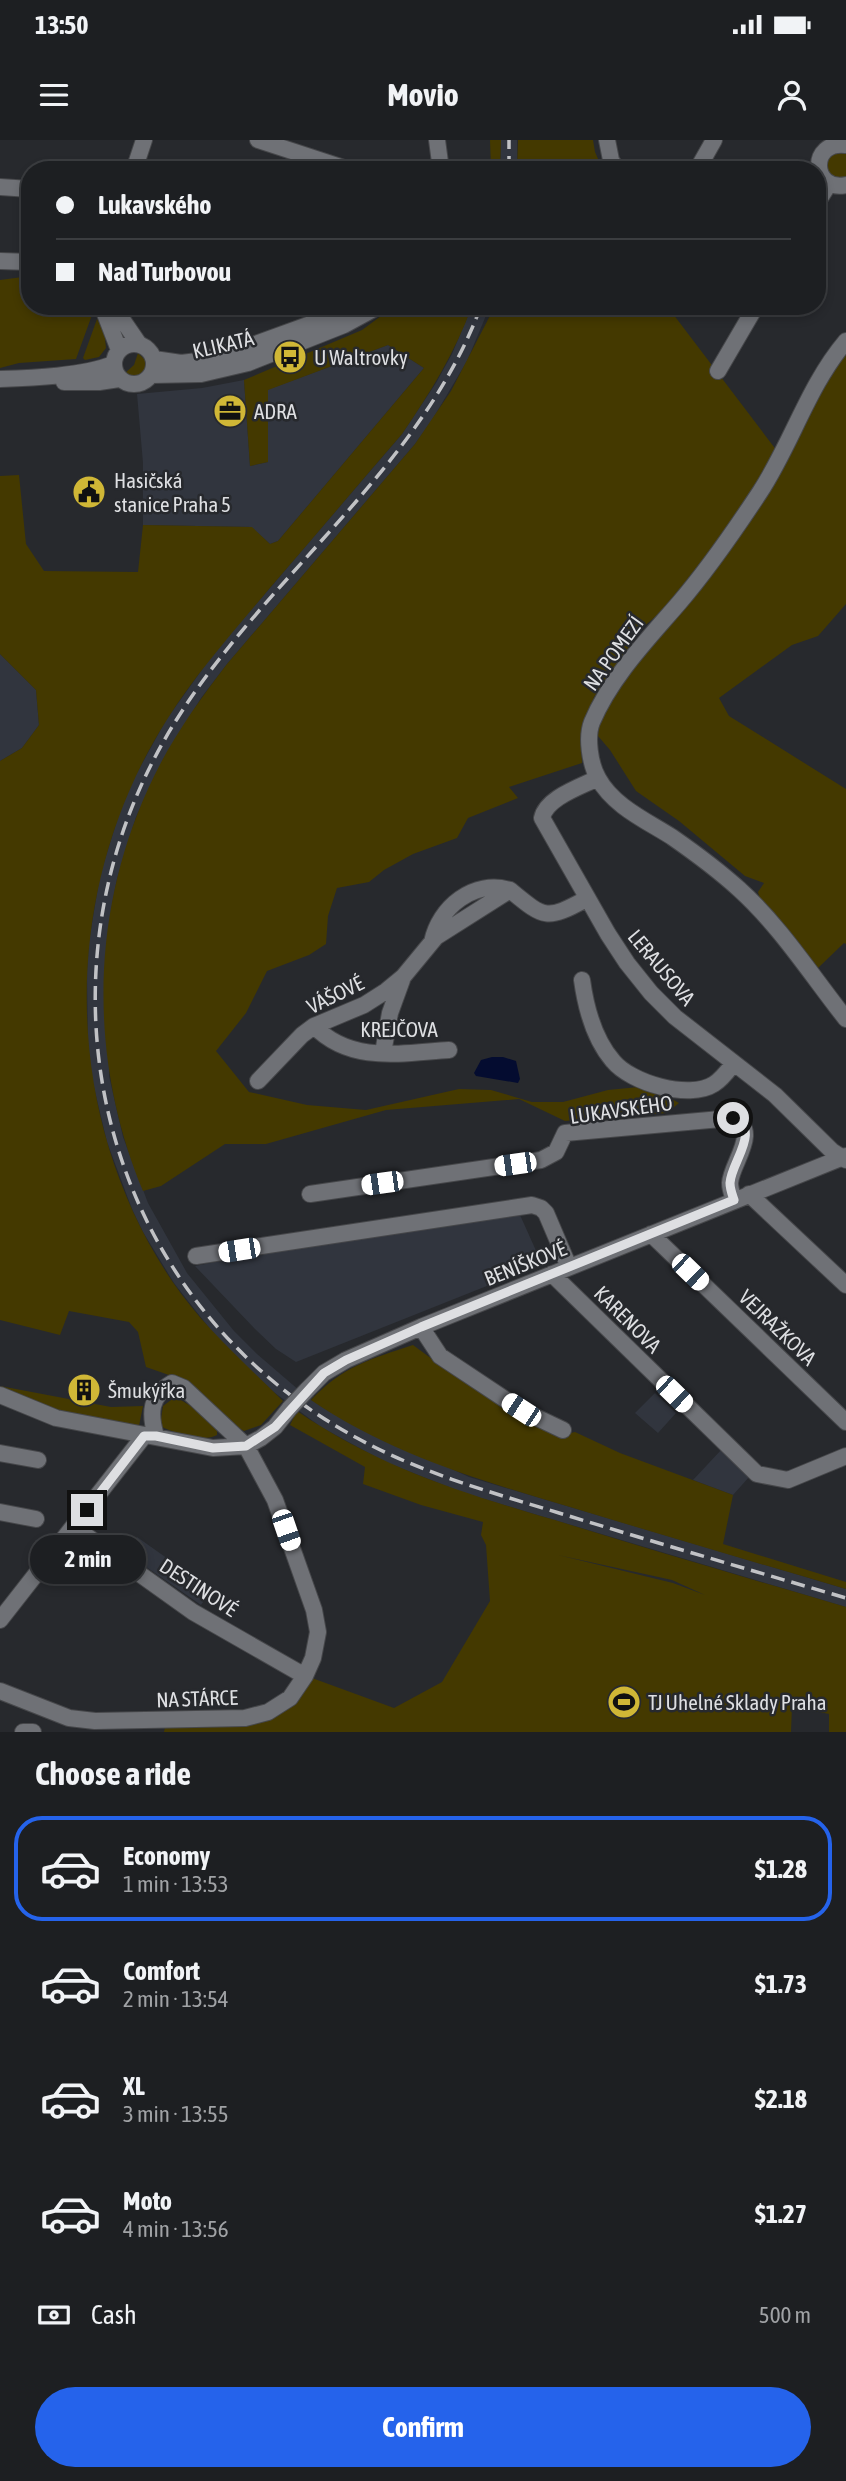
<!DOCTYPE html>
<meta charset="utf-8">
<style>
:root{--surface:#1d1f22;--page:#25272a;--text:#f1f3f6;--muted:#a0a2a5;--line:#3b3d40;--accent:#2563eb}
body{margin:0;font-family:"Asap Condensed",sans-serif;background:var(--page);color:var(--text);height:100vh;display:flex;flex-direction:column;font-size:26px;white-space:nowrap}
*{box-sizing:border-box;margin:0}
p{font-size:23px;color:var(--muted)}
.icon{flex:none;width:38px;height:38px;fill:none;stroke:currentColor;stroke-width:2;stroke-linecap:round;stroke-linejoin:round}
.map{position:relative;height:1592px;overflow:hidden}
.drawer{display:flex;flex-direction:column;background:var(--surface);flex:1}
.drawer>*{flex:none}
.top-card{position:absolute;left:21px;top:21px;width:805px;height:154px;border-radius:28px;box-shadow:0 4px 10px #0003,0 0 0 2px var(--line);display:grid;align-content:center;height:154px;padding:0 35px;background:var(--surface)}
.end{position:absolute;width:32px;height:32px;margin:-16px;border:9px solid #dedfe2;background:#111;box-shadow:0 0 0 4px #111}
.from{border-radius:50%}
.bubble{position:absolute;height:49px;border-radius:24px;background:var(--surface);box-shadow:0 4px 10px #0003,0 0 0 2px var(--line);font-size:23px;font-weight:700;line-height:49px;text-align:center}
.car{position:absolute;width:21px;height:42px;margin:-21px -10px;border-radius:9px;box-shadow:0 0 5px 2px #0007;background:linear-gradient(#fff 24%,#345 0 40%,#fff 0 76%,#345 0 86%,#fff 0)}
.top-card b{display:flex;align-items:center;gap:24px;height:66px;font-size:26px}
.top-card b+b{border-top:2px solid var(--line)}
.top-card i{width:18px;height:18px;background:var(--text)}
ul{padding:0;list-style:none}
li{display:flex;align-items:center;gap:21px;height:105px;margin:0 14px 10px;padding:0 21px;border:4px solid transparent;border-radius:28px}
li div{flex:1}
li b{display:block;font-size:26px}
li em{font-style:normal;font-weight:700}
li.on{border-color:var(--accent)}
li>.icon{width:63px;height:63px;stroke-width:1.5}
h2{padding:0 35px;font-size:32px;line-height:84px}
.pay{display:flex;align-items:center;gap:18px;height:77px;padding:0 35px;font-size:26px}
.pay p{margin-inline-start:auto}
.action{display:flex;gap:14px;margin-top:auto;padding:14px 35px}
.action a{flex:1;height:80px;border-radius:42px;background:var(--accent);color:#fff;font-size:28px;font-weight:700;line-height:80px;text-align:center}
.status{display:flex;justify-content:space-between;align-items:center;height:49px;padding:0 35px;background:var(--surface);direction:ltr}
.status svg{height:19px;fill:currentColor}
header{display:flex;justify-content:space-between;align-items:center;height:91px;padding:0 35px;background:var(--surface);font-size:32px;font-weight:700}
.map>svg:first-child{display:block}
.built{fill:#31353e}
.green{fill:#443900;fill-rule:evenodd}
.water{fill:#040c30}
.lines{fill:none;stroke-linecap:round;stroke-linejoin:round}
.minor-casing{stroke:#46474a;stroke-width:18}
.minor{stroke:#6f7176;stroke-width:16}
.rail{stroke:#c1c2c5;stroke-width:3.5;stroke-dasharray:14 7;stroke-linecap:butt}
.minor-bridge-casing{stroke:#46474a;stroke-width:18;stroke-linecap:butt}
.minor-bridge{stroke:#6f7176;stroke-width:16}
.route{stroke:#dedfe2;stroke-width:9}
.labels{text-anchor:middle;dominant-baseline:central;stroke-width:5;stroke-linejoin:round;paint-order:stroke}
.street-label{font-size:21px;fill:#dedfe2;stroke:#27292d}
.poi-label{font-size:21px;fill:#dedfe2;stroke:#27292d;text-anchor:start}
</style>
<div class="status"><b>13:50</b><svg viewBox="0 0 49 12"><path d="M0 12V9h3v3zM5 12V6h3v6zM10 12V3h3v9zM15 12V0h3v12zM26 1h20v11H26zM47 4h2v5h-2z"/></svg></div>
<header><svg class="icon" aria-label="menu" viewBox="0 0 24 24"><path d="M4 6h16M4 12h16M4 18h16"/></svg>Movio<svg class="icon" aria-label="person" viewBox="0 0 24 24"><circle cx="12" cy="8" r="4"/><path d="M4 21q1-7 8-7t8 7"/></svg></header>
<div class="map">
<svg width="846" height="1592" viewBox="0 0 846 1592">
<rect width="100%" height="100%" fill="#27292d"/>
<path class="built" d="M501,0h16v30h-17z
M472,166h18l-23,55 -35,59 -17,24 -188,220 -26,34 -38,62 -27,57 -19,62 -6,31 -2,166 14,61 25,66 39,70 47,58 23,23 50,43 23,15 139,65 377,112v18l-382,-114 -79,-31 -64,-35 -46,-34 -30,-26 -24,-24 -47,-60 -31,-51 -11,-23 -25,-67 -15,-63 -4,-32 -1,-75 2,-31 11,-66 20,-64 13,-31 33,-60 48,-67 188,-219 34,-51 16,-29z
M388,205l36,23 -146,173 -8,3 -19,-17 -108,-2v-62l-6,-69 65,-6 42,-8 6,86 18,-4 -1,-72z
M0,514l36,36 3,35 -17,23 -22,13z
M520,1075l22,49 -246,98 -20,-13 -21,-20 -60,-63 62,-12z
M655,1253l21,20 -18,20 -23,-20z
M722,1309l28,27 -17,19 -40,-15z
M137,1397l75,53 -11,15 -75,-52z"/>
<path class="green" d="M490,0h11l-1,30h-9z
M518,0h75l2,12 8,18h-86z
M846,12v25l-6,2 -12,-5 -2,-13 5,-7z
M30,136v30h60l2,9 -16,44 -57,4 -19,5v-88z
M445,166h27c-17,47 -42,87 -70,128 -44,51 -88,103 -133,155 -35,42 -72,83 -101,129 -109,170 -109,395 4,563 32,47 72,81 111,120l-22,24 -17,6 -12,-7 -46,-43 -40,-14 -8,-35 -9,-10 -60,-11 -9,24 -60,-15v-559l22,-13 17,-23 -3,-35 -36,-36v-178l19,-1 7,69 18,27 94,1 5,-47 109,2 18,17 8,-3 146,-173 -36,-23 -120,45v72l-18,4 -6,-86 118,-50 19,-14 39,-3z
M495,166h172l110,145 -49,77 -66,83 -20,17 -48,69 -13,40 1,26 -73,24 9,11 -50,20 -11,20 -44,16 -29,16 -15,12 -32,6 -9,28 -2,28 -17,11 -42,16 -21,42 -30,38 33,41 58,13 59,5 93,-21 32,1 41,12h31l45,-12 41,-4 30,17 -12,10 -102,8 -46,-22 -133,11 -120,34h-41l-64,42 -18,5c-54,-129 -53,-275 5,-402 20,-45 49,-86 79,-125l188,-220 36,-53z
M97,179l7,11 2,18 -7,9 -14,3 -2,-2z
M846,207v257l-28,32 -26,9 -73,53 10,18 117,73v155l-2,-1 -26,25 -58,-69 -2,-7 6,-9 -19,-7 -66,-55 -43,-30 -26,-41 -12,-14 2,-23 32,-49 35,-37z
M138,213l8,8v9l-6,6 -8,2 -8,-4 10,-9z
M413,1205l23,17 126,73 13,-3 45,21 113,42 -10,49 123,38v7c-92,-27 -184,-54 -276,-82 -91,-27 -180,-53 -259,-107 32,-34 60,-41 102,-55z
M0,1246l111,21 32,-1 -5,25 -79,-17 -59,-24z
M179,1259l17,10 21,22v4c-14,8 -43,-2 -57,-9l3,-20 8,-6z
M297,1271c88,60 173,84 274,114 91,28 183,55 275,82v125h-17v-18l-37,-8 -1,26h-627l1,-5 84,-2 63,-47 82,30 48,-26 48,-81 -4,-56 -5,-10 2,-13 -62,-17 -58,-21 2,-17 -75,-42zM558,1415l114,25 33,15 -32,-12z"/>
<path class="water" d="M492,917h11l13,4 4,18 -2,4 -42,-7 -2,-3 7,-13z"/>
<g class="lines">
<defs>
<path id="minor" d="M258,0l92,30
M437,0l4,30
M607,0l4,20 6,10
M846,5c-37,-5 -35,47 0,40
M134,30l10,-30
M697,30l17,-30
M0,47l30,2
M817,63l12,-19
M0,121l30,1
M102,166l17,44
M113,166l26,38
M846,201c-38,45 -54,102 -86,151 -25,38 -51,76 -81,111 -31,36 -68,74 -87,119 -6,15 -2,42 6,56 15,28 49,43 74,59 23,16 46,33 67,52 41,37 73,87 107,130
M114 224a20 20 0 1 1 40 0a20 20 0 1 1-40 0Z
M154,219l27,4 17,-2 44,-12 118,-43
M718,231l38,-65
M151,235l50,-1 47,-11 96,-38 35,-19
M0,239c32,-1 84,-3 113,-15
M64,242h35l20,-3
M598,638c-18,9 -52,20 -56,40l66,116 19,29 24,30 24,24 100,78 57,56 14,9
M432,802c7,-35 42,-63 78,-52
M582,840c4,29 12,59 31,81 18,22 76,39 101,23 8,-5 13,-12 19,-20
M314,886c37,38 88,27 135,24
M383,913l7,-40 12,-33
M258,941l44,-46 12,-9 50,-21 22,-14 17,-14 33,-40 74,-47c34,28 36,31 76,9
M310,1054l231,-34 15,-8 9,-19 167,-15c30,12 -1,45 -2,65 0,6 2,11 4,17
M749,1054l97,91
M651,1094l195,188
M196,1116l336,-51 9,3 5,5 23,54
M552,1134l205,200 31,6 58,-24
M421,1187l19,29 81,54 42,20
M307,1250l17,-17 22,-13 75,-33 425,-171
M0,1255l56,23 157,30 33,-2 15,-8 14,-11 15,-19
M0,1313l38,7
M0,1372l36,7
M74,1387l119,85 112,64
M0,1480l144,-184
M0,1551l69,27 26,3 150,-3 23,-6 22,-14 15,-22 8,-18 5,-26 -4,-22 -39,-110 -29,-54 -62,-58 -12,-5c-22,13 -23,30 -16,53
M23,1592h10"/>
</defs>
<use href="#minor" class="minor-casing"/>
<use href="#minor" class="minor"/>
<path class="rail" d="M509,30v-30
M481,166c-62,167 -218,271 -309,421 -151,248 -74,571 185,711 64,35 133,54 202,75 95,29 191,57 287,85"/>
<defs>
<path id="minor-bridge" d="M290,1268l17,-18"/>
</defs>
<use href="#minor-bridge" class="minor-bridge-casing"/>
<use href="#minor-bridge" class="minor-bridge"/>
</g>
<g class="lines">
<path class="route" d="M87,1370l57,-74h12l57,12 33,-2 29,-19 49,-54 22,-13 75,-33 313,-127c-2,-6 -4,-11 -4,-17 1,-21 32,-53 3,-65"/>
</g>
<defs>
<symbol id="bus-disc" viewBox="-11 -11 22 22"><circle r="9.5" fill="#d0b736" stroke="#27292d"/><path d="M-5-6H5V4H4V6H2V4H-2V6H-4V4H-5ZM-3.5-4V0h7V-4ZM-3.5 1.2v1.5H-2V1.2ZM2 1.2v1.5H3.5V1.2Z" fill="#111"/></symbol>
<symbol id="office-disc" viewBox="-11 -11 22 22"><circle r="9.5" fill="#d0b736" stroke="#27292d"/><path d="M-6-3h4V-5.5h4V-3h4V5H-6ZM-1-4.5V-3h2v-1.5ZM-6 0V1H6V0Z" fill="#111"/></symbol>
<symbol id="civic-disc" viewBox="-11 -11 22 22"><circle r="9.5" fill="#d0b736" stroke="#27292d"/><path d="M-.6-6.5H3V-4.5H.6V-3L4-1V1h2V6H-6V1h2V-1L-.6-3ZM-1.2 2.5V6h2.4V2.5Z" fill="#111"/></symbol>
<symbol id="building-disc" viewBox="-11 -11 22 22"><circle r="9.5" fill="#d0b736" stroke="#27292d"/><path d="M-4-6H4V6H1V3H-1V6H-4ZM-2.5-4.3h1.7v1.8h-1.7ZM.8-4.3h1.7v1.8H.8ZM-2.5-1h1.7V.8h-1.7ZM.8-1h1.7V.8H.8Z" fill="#111"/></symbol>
<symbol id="stadium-disc" viewBox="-11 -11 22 22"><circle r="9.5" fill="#d0b736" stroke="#27292d"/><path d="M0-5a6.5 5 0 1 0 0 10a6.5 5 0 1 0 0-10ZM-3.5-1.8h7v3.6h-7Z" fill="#111"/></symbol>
</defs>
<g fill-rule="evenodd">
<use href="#bus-disc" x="271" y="198" width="38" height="38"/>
<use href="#office-disc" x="211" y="252" width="38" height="38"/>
<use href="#civic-disc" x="70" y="333" width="38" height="38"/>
<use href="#building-disc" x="65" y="1231" width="38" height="38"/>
<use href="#stadium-disc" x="605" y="1543" width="38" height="38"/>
</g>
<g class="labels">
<g class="street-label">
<text transform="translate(223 204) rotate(-13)">KLIKATÁ</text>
<text transform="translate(613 513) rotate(-54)">NA POMEZÍ</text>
<text transform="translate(662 827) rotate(50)">LERAUSOVA</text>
<text transform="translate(335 854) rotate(-26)">VÁŠOVÉ</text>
<text x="399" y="889">KREJČOVA</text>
<text transform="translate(621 969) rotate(-8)">LUKAVSKÉHO</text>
<text transform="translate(525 1123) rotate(-22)">BENÍŠKOVÉ</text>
<text transform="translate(628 1179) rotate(45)">KARENOVA</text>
<text transform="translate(778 1187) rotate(44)">VEJRAŽKOVA</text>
<text transform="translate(199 1447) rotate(33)">DESTINOVÉ</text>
<text transform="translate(197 1558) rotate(-2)">NA STÁRCE</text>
</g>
<g class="poi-label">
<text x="314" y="217">U Waltrovky</text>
<text x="254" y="271">ADRA</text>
<text x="114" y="340">Hasičská<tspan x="114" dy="24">stanice Praha 5</tspan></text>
<text x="108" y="1250">Šmukýřka</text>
<text x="648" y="1562">TJ Uhelné Sklady Praha</text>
</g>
</g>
</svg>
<i class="end from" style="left:733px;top:978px"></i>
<i class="end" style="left:87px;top:1370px"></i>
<div class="bubble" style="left:30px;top:1395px;width:116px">2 min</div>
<i class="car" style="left:515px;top:1024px;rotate:262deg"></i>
<i class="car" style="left:382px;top:1043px;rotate:262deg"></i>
<i class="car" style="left:239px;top:1110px;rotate:261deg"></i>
<i class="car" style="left:690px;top:1132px;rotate:134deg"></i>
<i class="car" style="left:674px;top:1254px;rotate:134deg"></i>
<i class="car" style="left:521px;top:1270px;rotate:303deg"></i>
<i class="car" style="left:286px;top:1390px;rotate:161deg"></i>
<div class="top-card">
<b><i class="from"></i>Lukavského</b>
<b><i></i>Nad Turbovou</b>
</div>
</div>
<section class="drawer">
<h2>Choose a ride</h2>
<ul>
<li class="on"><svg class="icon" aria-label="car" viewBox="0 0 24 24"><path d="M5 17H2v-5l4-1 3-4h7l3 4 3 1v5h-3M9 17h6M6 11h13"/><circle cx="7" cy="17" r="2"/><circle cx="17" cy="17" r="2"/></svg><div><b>Economy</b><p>1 min · 13:53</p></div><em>$1.28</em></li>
<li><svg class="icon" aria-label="car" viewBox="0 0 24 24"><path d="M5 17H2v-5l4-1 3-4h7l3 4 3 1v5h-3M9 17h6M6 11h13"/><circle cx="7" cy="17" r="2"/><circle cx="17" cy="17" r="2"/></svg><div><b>Comfort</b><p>2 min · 13:54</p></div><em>$1.73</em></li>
<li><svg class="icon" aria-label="car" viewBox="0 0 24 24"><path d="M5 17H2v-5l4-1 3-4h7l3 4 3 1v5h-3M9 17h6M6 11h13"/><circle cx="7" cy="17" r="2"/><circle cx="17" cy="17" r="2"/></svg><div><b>XL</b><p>3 min · 13:55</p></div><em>$2.18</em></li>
<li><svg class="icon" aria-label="car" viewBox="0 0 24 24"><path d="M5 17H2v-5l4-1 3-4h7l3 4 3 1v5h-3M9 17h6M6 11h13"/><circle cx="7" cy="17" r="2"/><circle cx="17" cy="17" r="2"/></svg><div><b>Moto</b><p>4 min · 13:56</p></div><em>$1.27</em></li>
</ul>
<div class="pay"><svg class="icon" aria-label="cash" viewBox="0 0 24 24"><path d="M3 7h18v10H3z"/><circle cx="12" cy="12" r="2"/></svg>Cash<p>500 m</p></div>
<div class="action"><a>Confirm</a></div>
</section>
